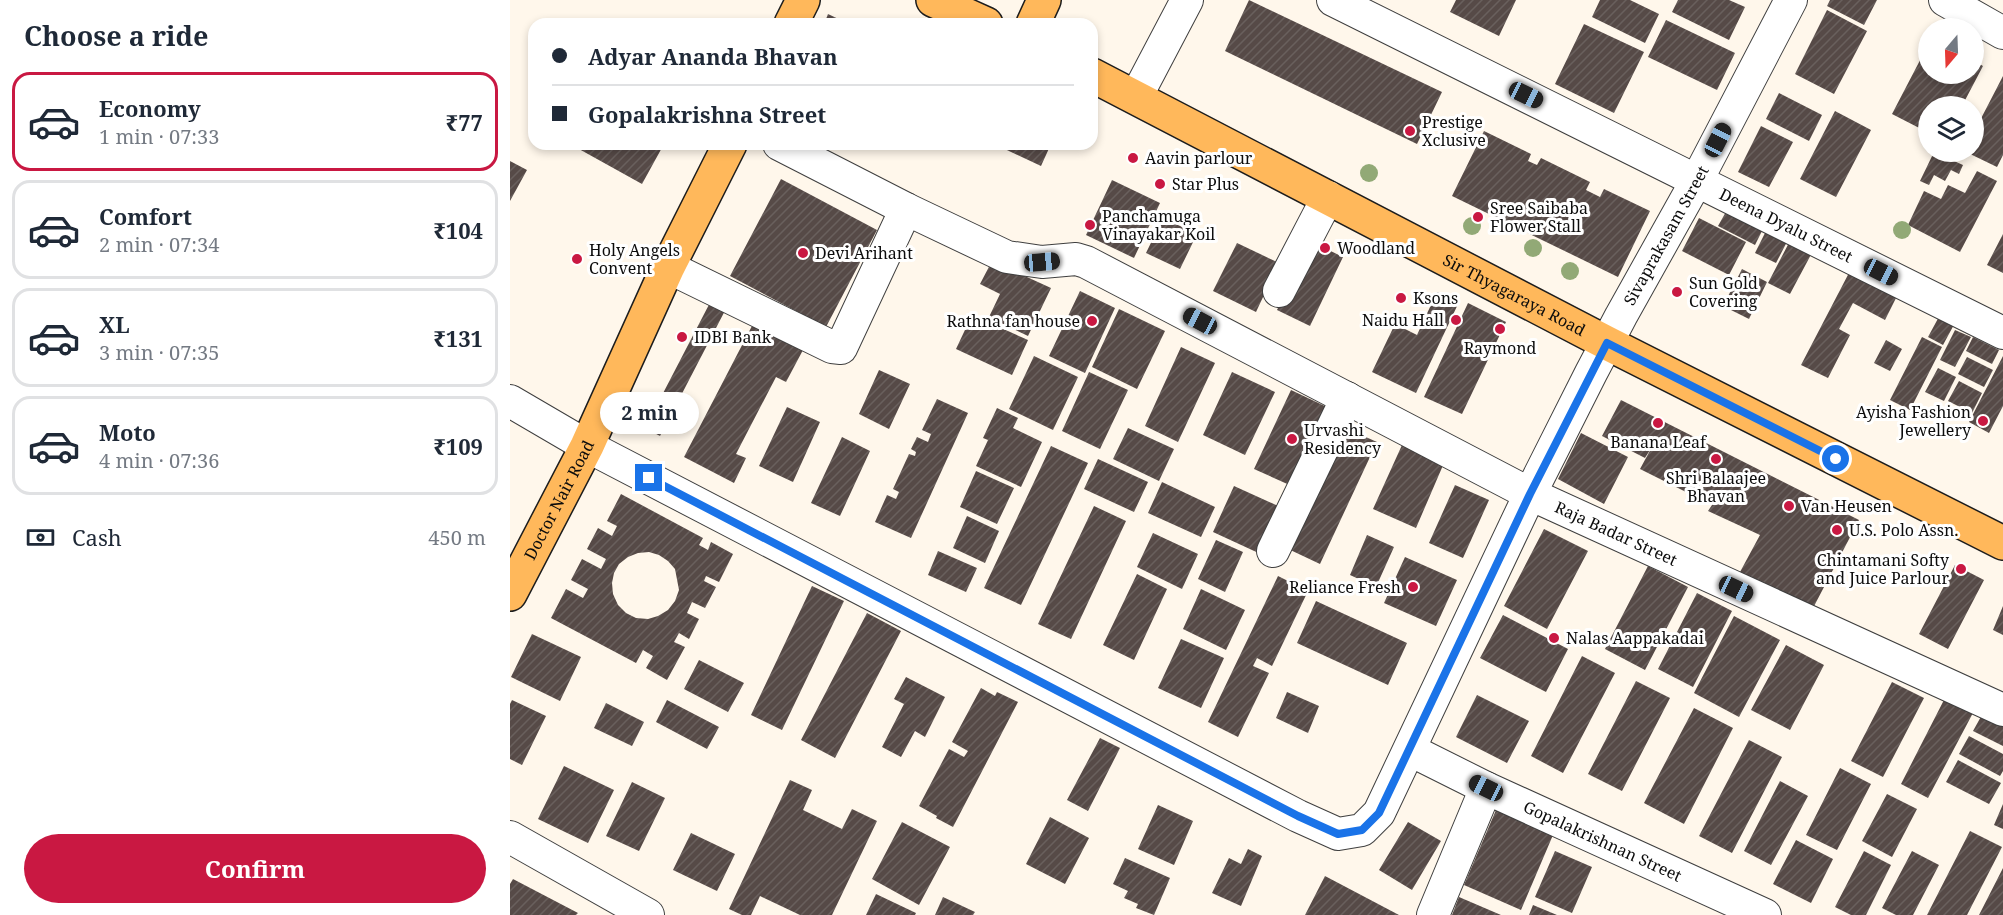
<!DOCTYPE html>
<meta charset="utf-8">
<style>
:root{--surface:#fff;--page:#f6f6f7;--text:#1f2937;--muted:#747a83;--line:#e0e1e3;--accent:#c91842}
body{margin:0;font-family:"Noto Serif",serif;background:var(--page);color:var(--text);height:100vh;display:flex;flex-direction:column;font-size:22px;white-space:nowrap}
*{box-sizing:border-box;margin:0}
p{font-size:20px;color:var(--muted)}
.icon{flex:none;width:33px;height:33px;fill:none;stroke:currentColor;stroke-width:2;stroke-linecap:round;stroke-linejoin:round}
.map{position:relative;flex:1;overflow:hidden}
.side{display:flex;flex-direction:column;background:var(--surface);width:510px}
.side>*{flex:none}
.top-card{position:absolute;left:18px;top:18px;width:570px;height:132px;border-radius:18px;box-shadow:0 3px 9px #0003;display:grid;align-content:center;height:132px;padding:0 24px;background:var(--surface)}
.needle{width:39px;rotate:199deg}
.tools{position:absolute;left:1408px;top:18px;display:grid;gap:12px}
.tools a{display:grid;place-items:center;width:66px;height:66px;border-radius:50%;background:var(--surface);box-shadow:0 3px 9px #0003;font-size:30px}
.end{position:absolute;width:27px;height:27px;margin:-14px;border:8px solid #1a73e8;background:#fff;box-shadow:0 0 0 3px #fff}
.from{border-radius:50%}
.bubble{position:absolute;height:42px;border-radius:21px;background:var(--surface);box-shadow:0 3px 9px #0003;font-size:20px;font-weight:700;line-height:42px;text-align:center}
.car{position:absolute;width:18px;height:36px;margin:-18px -9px;border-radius:8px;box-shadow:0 0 4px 2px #0007;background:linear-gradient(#222 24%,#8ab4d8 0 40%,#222 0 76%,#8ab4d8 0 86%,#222 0)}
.top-card b{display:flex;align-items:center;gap:21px;height:57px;font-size:22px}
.top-card b+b{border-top:2px solid var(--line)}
.top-card i{width:15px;height:15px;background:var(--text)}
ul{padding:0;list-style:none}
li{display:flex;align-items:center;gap:18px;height:99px;margin:0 12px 9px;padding:0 12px;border:3px solid var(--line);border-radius:18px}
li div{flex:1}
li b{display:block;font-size:22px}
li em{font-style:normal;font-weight:700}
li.active{border-color:var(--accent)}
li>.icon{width:54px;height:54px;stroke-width:1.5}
h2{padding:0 24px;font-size:27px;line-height:72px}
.pay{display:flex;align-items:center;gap:15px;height:66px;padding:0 24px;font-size:22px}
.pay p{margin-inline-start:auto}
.cta{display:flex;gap:12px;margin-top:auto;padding:12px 24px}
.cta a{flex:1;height:69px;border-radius:36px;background:var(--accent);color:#fff;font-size:24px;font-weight:700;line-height:69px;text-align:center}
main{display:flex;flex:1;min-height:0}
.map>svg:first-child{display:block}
.building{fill:url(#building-hatch);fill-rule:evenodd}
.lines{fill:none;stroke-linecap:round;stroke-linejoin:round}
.minor-casing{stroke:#3f3f3f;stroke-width:34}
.major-casing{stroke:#1d1d1d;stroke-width:36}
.minor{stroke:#fff;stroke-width:32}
.major{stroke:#ffb85b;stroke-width:33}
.tree{fill:#92a976}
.route{stroke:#1a73e8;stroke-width:8}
.poi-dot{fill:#c91842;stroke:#fff;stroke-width:2}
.labels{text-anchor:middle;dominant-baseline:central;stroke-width:6;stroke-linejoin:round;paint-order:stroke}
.poi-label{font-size:16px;fill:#0c0c0c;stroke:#fff;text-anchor:start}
.street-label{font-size:16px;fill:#0c0c0c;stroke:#fff}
</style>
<main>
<section class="side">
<h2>Choose a ride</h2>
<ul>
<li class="active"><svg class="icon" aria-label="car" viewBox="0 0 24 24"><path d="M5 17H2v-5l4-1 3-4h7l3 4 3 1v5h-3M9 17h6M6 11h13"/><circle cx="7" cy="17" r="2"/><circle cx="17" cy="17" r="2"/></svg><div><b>Economy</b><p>1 min · 07:33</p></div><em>₹77</em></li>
<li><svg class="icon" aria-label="car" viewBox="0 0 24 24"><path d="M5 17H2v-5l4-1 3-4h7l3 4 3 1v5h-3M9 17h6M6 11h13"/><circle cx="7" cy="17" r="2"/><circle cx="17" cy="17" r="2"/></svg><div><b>Comfort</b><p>2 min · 07:34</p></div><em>₹104</em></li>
<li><svg class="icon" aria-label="car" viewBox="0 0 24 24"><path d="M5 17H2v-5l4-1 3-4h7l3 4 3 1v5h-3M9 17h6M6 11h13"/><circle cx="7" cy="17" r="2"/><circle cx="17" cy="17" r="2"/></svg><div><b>XL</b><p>3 min · 07:35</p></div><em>₹131</em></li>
<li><svg class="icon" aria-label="car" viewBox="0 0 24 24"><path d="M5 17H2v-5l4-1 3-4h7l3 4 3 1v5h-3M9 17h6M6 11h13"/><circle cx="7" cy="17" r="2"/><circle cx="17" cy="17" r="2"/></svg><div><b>Moto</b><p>4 min · 07:36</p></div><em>₹109</em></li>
</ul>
<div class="pay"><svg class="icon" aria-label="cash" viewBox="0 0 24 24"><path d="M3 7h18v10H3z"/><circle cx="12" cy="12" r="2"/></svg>Cash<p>450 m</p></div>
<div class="cta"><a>Confirm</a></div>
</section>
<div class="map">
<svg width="1493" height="915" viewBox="0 0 1493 915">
<defs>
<pattern id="building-hatch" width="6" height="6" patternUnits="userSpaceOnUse" patternTransform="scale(1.5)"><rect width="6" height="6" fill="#564a47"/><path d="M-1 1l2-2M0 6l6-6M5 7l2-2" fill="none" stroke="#69605d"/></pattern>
</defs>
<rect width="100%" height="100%" fill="#fff7eb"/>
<path class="building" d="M739,0l193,92 -25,52 -192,-93z
M946,0h60l-17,36 -49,-24z
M1090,0h30l29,14 -14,29 -53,-26z
M1168,0h51l16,7 -16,33 -57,-28z
M1320,0h47l-13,25 -37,-19z
M1317,10l40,21 -33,63 -39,-20z
M318,14l21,10h-25z
M1156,20l69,33 -18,37 -69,-33z
M1074,24l60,28 -30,61 -59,-29z
M1419,43v31h45v-13l9,5 -21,40h-33v27l-37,-19z
M1493,76v79l-6,12 -31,-15h8v-20z
M1269,93l43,22 -13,26 -43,-22z
M1325,111l36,19 -35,67 -36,-18z
M1251,126l32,16 -24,45 -31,-15z
M974,131l47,23 -3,7 9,4 4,-7 49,24 -4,8 14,7 4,-8 46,22 -32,66 -166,-81z
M60,144h94l-22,40z
M484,144h57l-10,22z
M1424,152l29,13 -4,9 -8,-4 -6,11 -11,-6 -5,10 -9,-4z
M0,161l17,9 -17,31z
M1467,171l20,10 -37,71 -52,-27 16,-34 17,8 7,-14 17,8z
M271,179l96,51 -51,97 -96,-51z
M602,180l48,23 -26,55 -48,-23z
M1217,210l36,19 -8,16 -37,-19z
M653,218l34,16 -17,35 -34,-16z
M1189,218l47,24 -17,33 -47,-24z
M1258,227l21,11 -13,25 -21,-10z
M1493,234v39l-16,-8z
M1282,237l22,12 -24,45 -22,-11z
M800,241l33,16 -33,69 -33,-16z
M727,243l42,20 -23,49 -43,-21z
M482,261l59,27 -23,48 -39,-19 11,-23 -20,-10z
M1232,269l25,13 -18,37 -26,-13z
M1341,269l47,25 -13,26 -32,-17 -14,26 11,6 -22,43 -27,-13z
M570,291l35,17 -30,65 -36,-17z
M927,292l22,10 -43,91 -44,-21 23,-48 22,11z
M205,293l15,8 -70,135 -15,-8z
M958,303l38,19 -44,92 -38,-17z
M609,309l46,22 -28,58 -45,-22z
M1431,313l15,8 -13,24 -15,-8z
M462,315l56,25 -16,35 -56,-26z
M243,324l50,26 -17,32 -10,-5 -40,77 10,4 -12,25 -50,-26z
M1445,330l16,7 -16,30 -15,-7z
M1412,337l20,10 -32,63 -20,-10z
M1463,337l26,13 -7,14 -26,-13z
M1376,340l16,9 -12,22 -16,-8z
M671,347l34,16 -37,79 -33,-16z
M524,356l44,21 -25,53 -44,-21z
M1493,356v50l-14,27 -20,-11z
M1457,357l26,13 -9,17 -26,-13z
M1428,368l18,9 -12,24 -19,-9z
M369,370l31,14 -21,45 -30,-15z
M579,372l39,18 -28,59 -38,-18z
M722,372l43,20 -30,63 -42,-20z
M1449,381l23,12 -10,20 -24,-12z
M781,390l40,19 -37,78 -40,-18z
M427,399l31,14 -57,125 -36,-16 12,-27 9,4 3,-7 -6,-3 16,-35 6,2 1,-4 -5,-3 6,-12 11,5 3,-8 -9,-4z
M1111,400l238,120 -47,90 -72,-38 20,-37 -52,-24 4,-6 -72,-36 13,-24 -8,13 -43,-22z
M277,407l33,15 -27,60 -34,-16z
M487,408l21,10 -5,10 29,14 -21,45 -45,-21 12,-26 -5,-2z
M831,426l36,16 -57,122 -36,-17z
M618,428l46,21 -15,32 -46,-22z
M1071,433l47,24 -24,47 -46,-25z
M332,437l28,14 -30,65 -29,-13z
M892,445l42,18 -28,65 -43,-19z
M541,446l37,17 -67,142 -37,-17z
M588,459l50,23 -14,30 -50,-23z
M466,471l38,17 -17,36 -37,-17z
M652,482l53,25 -14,30 -53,-24z
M945,485l34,15 -26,58 -34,-15z
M724,486l53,24 -22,46 -52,-24z
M111,494l82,44 -4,7 9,5 3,-8 22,12 -14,28 -13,-6 -2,5 12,6 -11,21 -13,-6 -5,11 12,6 -10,20 -10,-6 -5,9 11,5 -18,33 -21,-12 7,-12 -10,-6 -7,13 -85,-45 15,-29 17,9 5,-9 -17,-9 11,-21 19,10 5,-10 -19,-10 11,-21 14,8 5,-10 -10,-5zM139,552l10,3 9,6 7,8 4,21 -4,11 -7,9 -10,6 -10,3 -12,-1 -10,-5 -8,-8 -5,-11 -1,-11 2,-10 5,-9 9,-7 10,-4z
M584,506l32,15 -55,118 -33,-15z
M457,516l32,15 -14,32 -32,-15z
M1034,529l44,22 -41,78 -43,-23z
M643,533l45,21 -16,35 -45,-22z
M857,535l27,12 -18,40 -26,-12z
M706,540l27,12 -18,40 -27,-13z
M428,551l39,17 -11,24 -38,-17z
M895,557l52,23 -21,46 -52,-23z
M1445,565l29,15 -36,69 -29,-15z
M1138,566l40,21 -43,83 -40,-21z
M627,574l30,15 -33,71 -31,-15z
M768,576l30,15 -36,75 -15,-8 -4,8 16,7 -31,64 -30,-15z
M302,586l32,15 -62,129 -31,-15z
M691,589l44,21 -19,40 -43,-21z
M1187,593l35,18 -39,76 -35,-18z
M806,601l91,42 -19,42 -91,-42z
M1493,606v29l-10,-5z
M357,613l34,18 -66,127 -34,-18z
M993,615l65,34 -22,43 -66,-34z
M1224,616l46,24 -41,77 -45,-24z
M22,634l49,23 -21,44 -49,-24z
M671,639l43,19 -23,50 -43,-20z
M1276,645l38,20 -34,65 -39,-20z
M1072,656l33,17 -52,100 -32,-17z
M189,660l45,23 -16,29 -44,-23z
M396,677l39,20 -20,40 -10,-6 -14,26 -19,-10 22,-43 -10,-5z
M1126,681l34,17 -48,93 -34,-17z
M1382,682l32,16 -41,79 -32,-16z
M471,688l14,8 2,-4 21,10 -65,125 -17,-9 1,-2 -18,-10 30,-57 15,8 4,-6 -16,-9z
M777,692l32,14 -11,27 -32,-15z
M967,695l52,26 -22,42 -51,-26z
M1436,696l28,15 -46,87 -27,-14z
M2,700l34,16 -24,49 -12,-6v-55z
M157,700l52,27 -12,22 -51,-27z
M96,703l38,19 -12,24 -38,-18z
M1184,708l39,20 -49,96 -40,-21z
M1473,713l20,11v22l-30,-15z
M1459,736l34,18v17l-3,5 -41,-22z
M590,738l20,10 -32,63 -21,-11z
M1239,740l33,17 -50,96 -33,-17z
M1448,760l43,23 -12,21 -43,-22z
M54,766l50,24 -26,53 -50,-24z
M1330,768l31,16 -34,66 -31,-15z
M280,780l22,10 -9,20 39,19 10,-20 25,12 -45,94h-32l-40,-19 -9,19h-9l-13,-6z
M1270,781l28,15 -37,69 -27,-14z
M122,782l33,16 -26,53 -33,-15z
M1377,794l30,15 -25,48 -30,-16z
M1493,804v25l-9,-4z
M648,805l35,16 -19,44 -36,-16z
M986,810l57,25 -32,75 -57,-25z
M540,817l39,21 -24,46 -39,-20z
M392,822l48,25 -31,58 -47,-26z
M898,822l33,19 -29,49 -33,-20z
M1460,831l32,16 -35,68h-40z
M181,833l44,21 -18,37 -44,-21z
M1286,840l37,19 -22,44 -38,-19z
M738,849l14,7 -21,50 -29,-13 17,-35 12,6z
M1045,851l37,16 -20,46 -37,-16z
M1354,851l27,14 -25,50h-15l-16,-8z
M1402,851l27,14 -26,50h-17l-14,-7z
M615,858l45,20 -16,37 -18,-7 2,-4 -14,-6 4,-7 -15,-7z
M1493,868v47h-24z
M815,876l74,39h-94z
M3,879l65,34 -2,2h-66v-31z
M366,894l40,19 -1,2h-49z
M433,897l32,15 -2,3h-38z
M949,897l42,18h-49z
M1023,905l24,10h-28z"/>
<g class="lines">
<defs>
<g id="minor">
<path id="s1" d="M823,0l670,333"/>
<path d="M1435,0l58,33"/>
<path d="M626,97l51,-97"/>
<path id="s2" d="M269,144l127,65 101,48 35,5 34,-3 10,3 444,232 473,216"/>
<path d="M158,267l164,80 9,1 65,-139"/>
<path d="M769,291l49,-94"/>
<path id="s3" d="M0,401l77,45 711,370 40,18 24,-4 17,-17 151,-319 61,-121 30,-57 76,-136 94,-180"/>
<path d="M763,551l74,-153"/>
<path id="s4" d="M900,750l76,38 279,127"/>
<path d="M0,837l138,78"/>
<path d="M923,915l53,-127"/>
</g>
<g id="major">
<path d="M423,0l53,24"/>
<path d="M281,24l12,-24"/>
<path d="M523,24l11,-24"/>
<path id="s5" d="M582,75l515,268 396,200"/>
<path id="s6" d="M0,594l77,-148 81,-179 62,-123"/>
</g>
</defs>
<use href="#minor" class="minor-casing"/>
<use href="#major" class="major-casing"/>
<use href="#minor" class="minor"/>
<use href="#major" class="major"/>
</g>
<g class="tree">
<circle cx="859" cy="173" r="9"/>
<circle cx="962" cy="226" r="9"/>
<circle cx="1392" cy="230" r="9"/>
<circle cx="1023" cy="248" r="9"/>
<circle cx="1060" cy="271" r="9"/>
</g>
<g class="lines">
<path class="route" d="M139,478l649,338 40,18 24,-4 17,-17 151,-319 77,-151 229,116"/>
</g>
<g class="poi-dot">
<circle cx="900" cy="131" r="6"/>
<circle cx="623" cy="158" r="6"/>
<circle cx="650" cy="184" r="6"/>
<circle cx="968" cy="217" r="6"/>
<circle cx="580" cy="225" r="6"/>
<circle cx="815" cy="248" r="6"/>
<circle cx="293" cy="253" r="6"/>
<circle cx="67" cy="259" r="6"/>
<circle cx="1167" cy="292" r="6"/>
<circle cx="891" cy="298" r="6"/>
<circle cx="946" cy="320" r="6"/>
<circle cx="582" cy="321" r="6"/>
<circle cx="990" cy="329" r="6"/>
<circle cx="172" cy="337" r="6"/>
<circle cx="1473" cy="421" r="6"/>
<circle cx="1148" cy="423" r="6"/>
<circle cx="782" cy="439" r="6"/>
<circle cx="1206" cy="459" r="6"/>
<circle cx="1279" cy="506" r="6"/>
<circle cx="1327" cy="530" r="6"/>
<circle cx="1451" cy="569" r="6"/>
<circle cx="903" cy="587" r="6"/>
<circle cx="1044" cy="638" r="6"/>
</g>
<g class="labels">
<g class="poi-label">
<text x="912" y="122">Prestige<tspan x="912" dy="18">Xclusive</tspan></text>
<text x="635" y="158">Aavin parlour</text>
<text x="662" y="184">Star Plus</text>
<text x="980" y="208">Sree Saibaba<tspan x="980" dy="18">Flower Stall</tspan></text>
<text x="592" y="216">Panchamuga<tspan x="592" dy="18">Vinayakar Koil</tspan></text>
<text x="827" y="248">Woodland</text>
<text x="79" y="250">Holy Angels<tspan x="79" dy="18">Convent</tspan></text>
<text x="305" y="253">Devi Arihant</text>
<text x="1179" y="283">Sun Gold<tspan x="1179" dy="18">Covering</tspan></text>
<text x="903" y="298">Ksons</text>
<text x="934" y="320" text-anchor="end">Naidu Hall</text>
<text x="570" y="321" text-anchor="end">Rathna fan house</text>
<text x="184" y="337">IDBI Bank</text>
<text x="990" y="348" text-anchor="middle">Raymond</text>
<text x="1461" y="412" text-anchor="end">Ayisha Fashion<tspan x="1461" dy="18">Jewellery</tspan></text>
<text x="794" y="430">Urvashi<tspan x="794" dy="18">Residency</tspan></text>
<text x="1148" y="442" text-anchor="middle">Banana Leaf</text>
<text x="1206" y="478" text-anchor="middle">Shri Balaajee<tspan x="1206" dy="18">Bhavan</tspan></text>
<text x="1291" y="506">Van Heusen</text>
<text x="1339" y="530">U.S. Polo Assn.</text>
<text x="1439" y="560" text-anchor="end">Chintamani Softy<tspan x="1439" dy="18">and Juice Parlour</tspan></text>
<text x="891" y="587" text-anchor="end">Reliance Fresh</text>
<text x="1056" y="638">Nalas Aappakadai</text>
</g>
<g class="street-label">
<text stroke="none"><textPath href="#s1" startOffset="506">Deena Dyalu Street</textPath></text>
<text stroke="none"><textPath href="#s3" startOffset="1628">Sivaprakasam Street</textPath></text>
<text stroke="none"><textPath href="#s5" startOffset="476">Sir Thyagaraya Road</textPath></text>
<text stroke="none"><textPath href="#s6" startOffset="106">Doctor Nair Road</textPath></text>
<text stroke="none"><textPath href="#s2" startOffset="930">Raja Badar Street</textPath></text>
<text stroke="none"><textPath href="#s4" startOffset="213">Gopalakrishnan Street</textPath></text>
</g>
</g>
</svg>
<div class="tools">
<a><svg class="needle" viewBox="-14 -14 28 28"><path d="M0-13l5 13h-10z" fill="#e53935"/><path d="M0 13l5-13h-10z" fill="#747a83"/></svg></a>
<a><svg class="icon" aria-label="layers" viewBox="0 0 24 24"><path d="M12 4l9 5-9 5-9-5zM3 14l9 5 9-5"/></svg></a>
</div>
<i class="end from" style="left:1326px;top:459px"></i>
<i class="end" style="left:139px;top:478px"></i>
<div class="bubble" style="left:90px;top:392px;width:99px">2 min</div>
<i class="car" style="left:1016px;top:95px;rotate:116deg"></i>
<i class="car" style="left:1208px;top:140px;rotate:27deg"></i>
<i class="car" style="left:532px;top:262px;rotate:85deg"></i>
<i class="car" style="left:1371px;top:272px;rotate:117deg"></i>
<i class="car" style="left:690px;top:321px;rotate:298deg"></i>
<i class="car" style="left:1226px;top:589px;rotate:115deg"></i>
<i class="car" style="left:976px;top:788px;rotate:296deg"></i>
<div class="top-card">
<b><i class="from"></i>Adyar Ananda Bhavan</b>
<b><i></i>Gopalakrishna Street</b>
</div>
</div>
</main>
